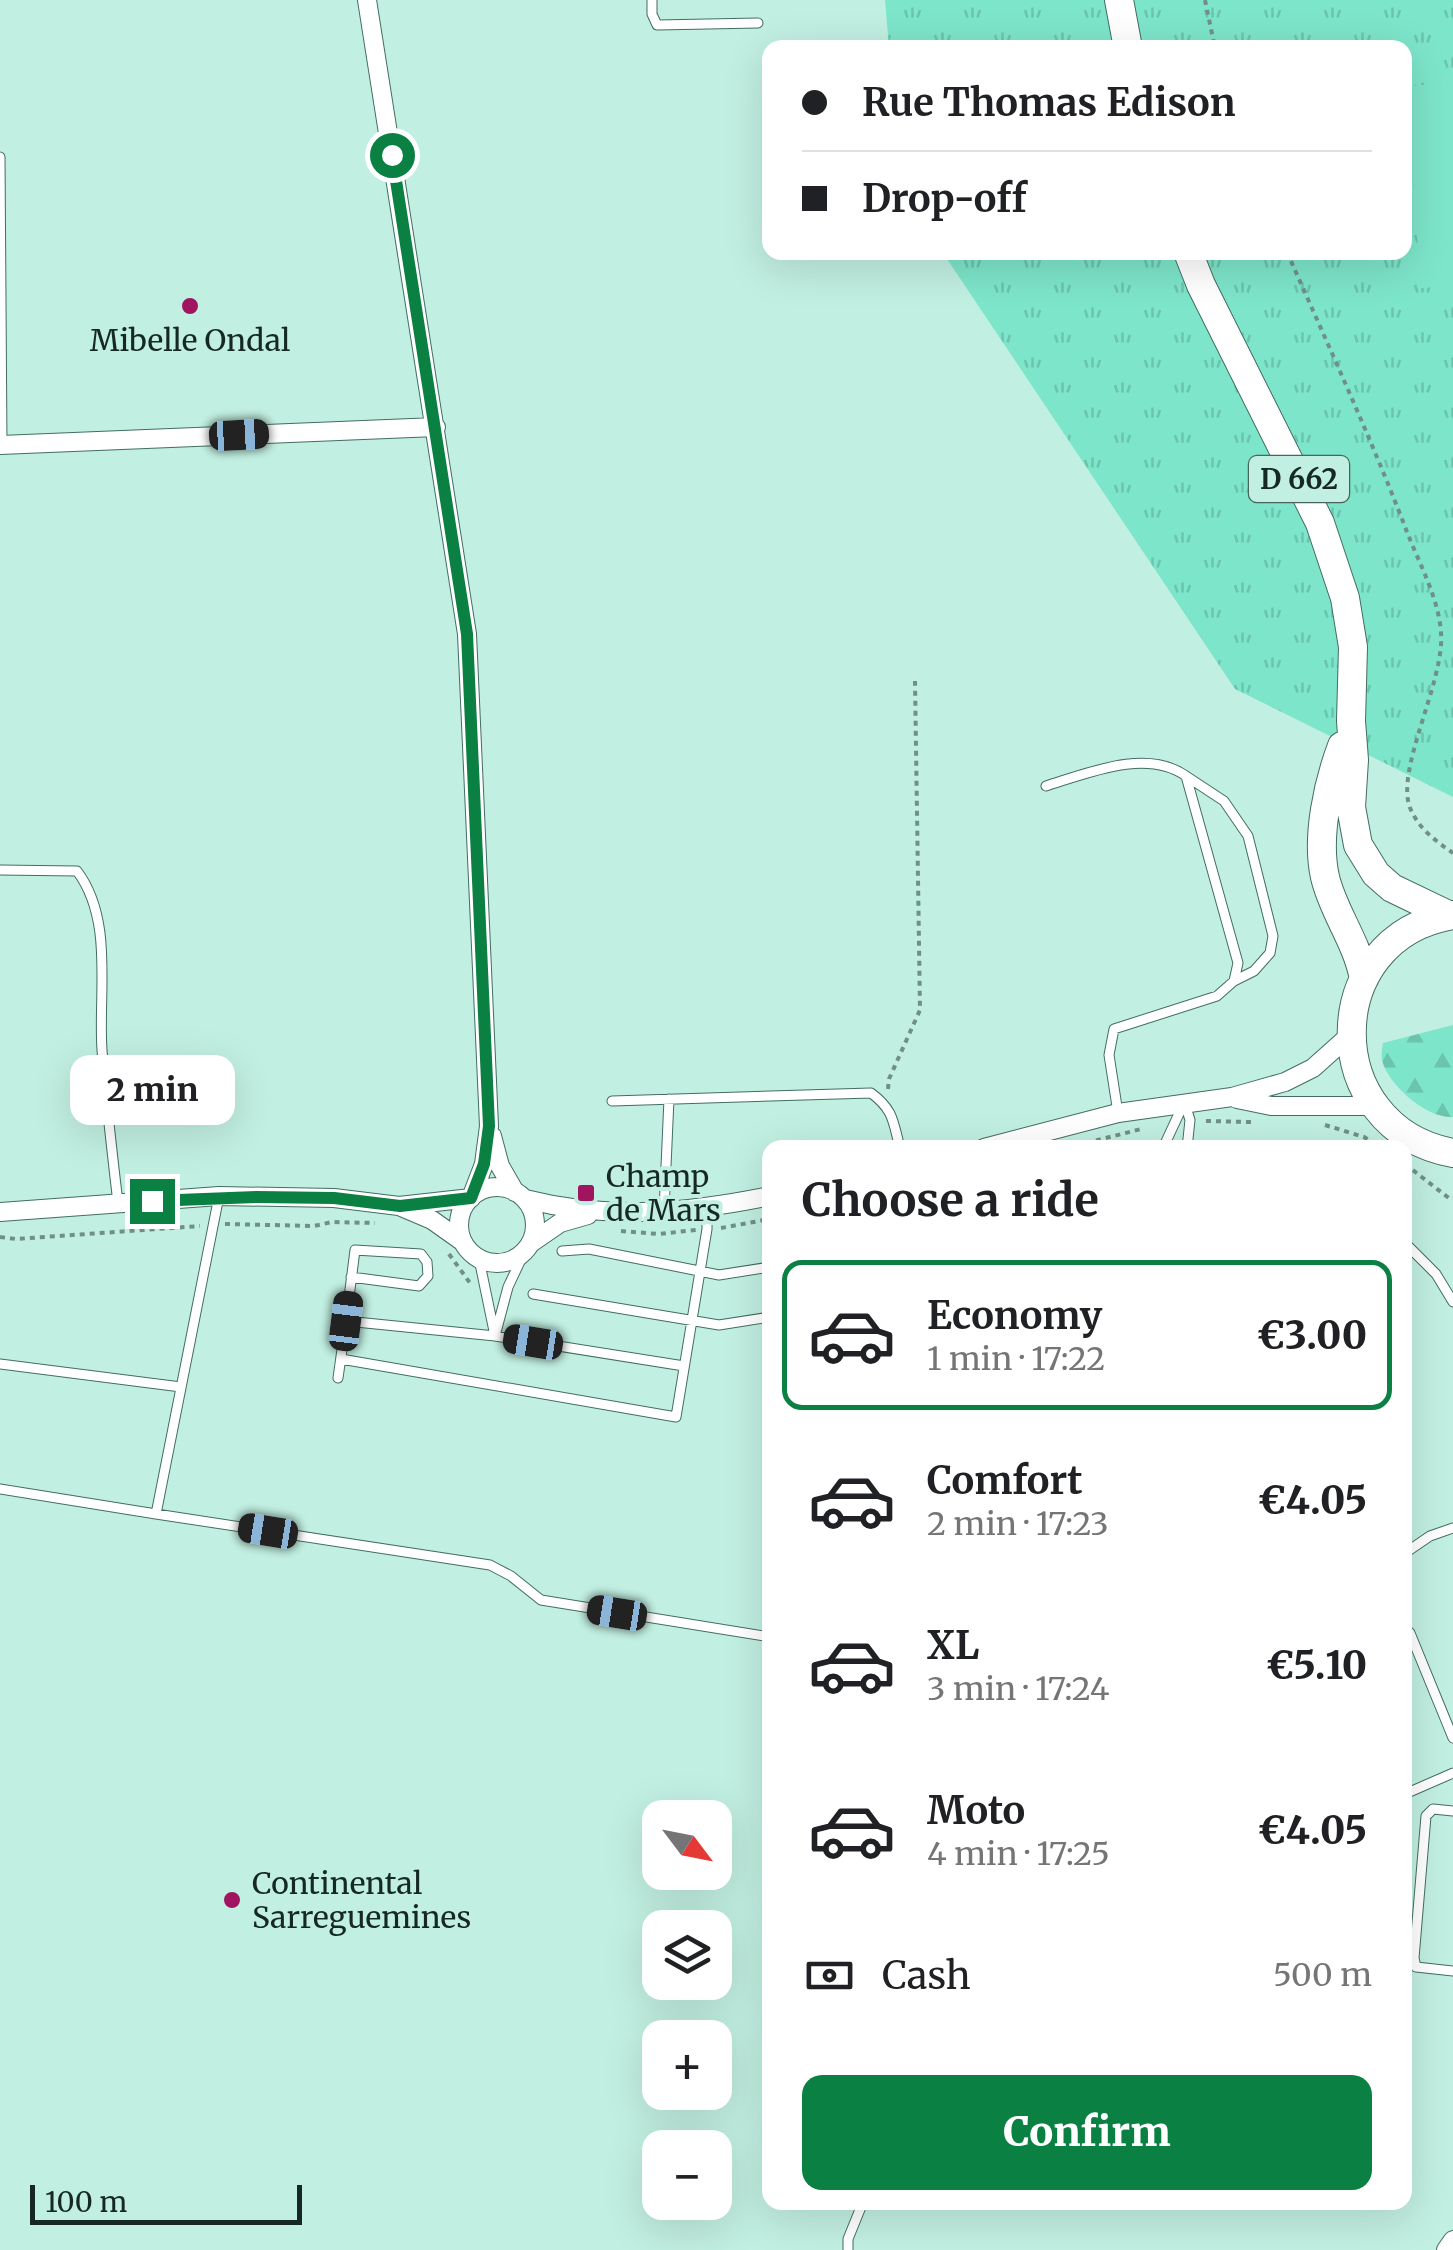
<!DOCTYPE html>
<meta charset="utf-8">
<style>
:root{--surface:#fff;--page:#f6f6f6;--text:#202124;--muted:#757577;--line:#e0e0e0;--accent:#0b8043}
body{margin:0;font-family:Merriweather,serif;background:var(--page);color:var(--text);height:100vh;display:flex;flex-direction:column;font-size:38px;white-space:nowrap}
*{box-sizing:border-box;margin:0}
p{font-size:32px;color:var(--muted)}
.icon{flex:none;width:55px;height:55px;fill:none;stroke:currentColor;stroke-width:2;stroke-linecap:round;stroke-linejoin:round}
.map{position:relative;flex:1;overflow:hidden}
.drawer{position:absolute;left:762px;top:1140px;width:650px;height:1070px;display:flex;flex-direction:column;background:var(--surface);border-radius:20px;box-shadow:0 10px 40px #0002}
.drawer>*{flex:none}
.top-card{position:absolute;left:762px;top:40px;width:650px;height:220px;border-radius:20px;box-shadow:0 10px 40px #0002;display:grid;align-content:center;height:220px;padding:0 40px;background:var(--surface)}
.needle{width:65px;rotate:122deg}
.controls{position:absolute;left:642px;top:1800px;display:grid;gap:20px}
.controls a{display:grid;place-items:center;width:90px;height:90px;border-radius:20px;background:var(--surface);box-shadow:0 10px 40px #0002;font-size:50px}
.scale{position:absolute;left:30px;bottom:25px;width:272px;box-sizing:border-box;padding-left:10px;border:5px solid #162824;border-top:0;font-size:28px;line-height:35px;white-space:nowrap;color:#162824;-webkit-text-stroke:8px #c1efe1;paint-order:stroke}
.end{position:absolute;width:45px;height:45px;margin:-22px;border:12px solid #0b8043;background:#fff;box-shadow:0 0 0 5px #fff}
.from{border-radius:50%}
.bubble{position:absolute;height:70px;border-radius:20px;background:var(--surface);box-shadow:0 10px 40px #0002;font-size:32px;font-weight:800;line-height:70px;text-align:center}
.car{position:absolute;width:30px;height:60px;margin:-30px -15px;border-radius:12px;box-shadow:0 0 8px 2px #0007;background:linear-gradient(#222 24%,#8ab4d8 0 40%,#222 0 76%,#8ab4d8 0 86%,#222 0)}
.top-card b{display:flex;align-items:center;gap:35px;height:95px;font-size:38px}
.top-card b+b{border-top:2px solid var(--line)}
.top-card i{width:25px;height:25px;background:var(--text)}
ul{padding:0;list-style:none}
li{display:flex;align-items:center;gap:30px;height:150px;margin:0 20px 15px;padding:0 20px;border:5px solid transparent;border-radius:20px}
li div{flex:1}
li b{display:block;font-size:38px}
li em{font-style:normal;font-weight:800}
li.selected{border-color:var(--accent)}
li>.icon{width:90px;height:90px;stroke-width:1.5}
h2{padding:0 40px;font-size:45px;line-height:120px}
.pay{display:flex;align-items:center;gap:25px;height:110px;padding:0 40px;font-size:38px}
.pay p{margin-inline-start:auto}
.primary-button{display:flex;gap:20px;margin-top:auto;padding:20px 40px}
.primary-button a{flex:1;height:115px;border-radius:20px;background:var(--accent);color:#fff;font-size:40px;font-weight:800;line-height:115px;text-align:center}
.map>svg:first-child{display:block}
.grass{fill:url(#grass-tufts)}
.forest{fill:url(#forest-firs)}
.park{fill:#7de5ca}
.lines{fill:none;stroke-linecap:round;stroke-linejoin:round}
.lane-casing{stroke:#436d62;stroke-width:11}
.street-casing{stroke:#436d62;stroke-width:20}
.primary-casing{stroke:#436d62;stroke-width:30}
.path{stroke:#709087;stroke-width:4;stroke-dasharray:5 5;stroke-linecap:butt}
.lane{stroke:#fff;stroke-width:9}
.street{stroke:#fff;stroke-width:18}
.primary{stroke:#fff;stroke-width:28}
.route{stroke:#0b8043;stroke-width:12}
.poi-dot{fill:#a01560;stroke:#c1efe1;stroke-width:4}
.labels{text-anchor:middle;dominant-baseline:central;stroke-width:8;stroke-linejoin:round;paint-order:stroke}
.shield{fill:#c1efe1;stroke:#49645d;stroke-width:2.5}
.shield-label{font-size:28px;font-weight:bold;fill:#162824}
.poi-label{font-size:30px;fill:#162824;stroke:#c1efe1;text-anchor:start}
</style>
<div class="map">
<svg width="1453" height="2250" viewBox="0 0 1453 2250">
<defs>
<pattern id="grass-tufts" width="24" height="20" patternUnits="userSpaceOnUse" patternTransform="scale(2.5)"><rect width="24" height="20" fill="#7de5ca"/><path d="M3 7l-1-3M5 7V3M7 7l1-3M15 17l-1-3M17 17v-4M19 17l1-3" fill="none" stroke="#6bc4ad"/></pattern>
<pattern id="forest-firs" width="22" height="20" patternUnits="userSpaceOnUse" patternTransform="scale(2.5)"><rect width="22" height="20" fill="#7de5ca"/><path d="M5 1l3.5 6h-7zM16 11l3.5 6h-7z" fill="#6bc4ad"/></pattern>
</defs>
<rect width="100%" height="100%" fill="#c1efe1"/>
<path class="grass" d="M885,0h568v797l-218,-108 -292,-436 462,-1v-204l-516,-1z"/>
<path class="forest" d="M1453,1025v92c-26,2 -65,-32 -71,-57 -1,-6 0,-11 1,-17z"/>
<path class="park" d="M1453,83v203l-33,2 -11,-202z"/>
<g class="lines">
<defs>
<path id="lane" d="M652,0v14l5,11 101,-2
M0,157l2,288
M1186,776l38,25 24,35 25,100 -3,17 -16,18 -20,10
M1046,786c42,-13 101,-38 140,-10l52,187 -4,18 -17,15 -103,33 -5,26 9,58
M0,870l77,1c37,49 21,122 25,179 4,51 10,102 16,153
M612,1101l259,-8c23,17 22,29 29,55
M1185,1104l5,16 -3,28
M1163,1148l20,-43
M219,1196l-63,318 334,51 21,11 30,24 229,37
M664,1211l5,-112
M1405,1243l31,31 17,28
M562,1251l27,-2 130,26 51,-8
M479,1259l16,77 13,-49 16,-34
M351,1277l68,9 9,-10 -1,-14 -6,-8 -66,-4 -9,71 149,15 189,30
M533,1294l186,31 51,-8
M341,1359l335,58 31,-188v-20
M0,1364l181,23
M338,1378l8,-57
M0,1489l156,25
M1405,1553l25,-17 23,-8
M1405,1628l5,5 43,105
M1405,1794l48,-21
M1453,1811l-20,-2 -7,7 -12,142 2,9 37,4
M848,2250v-11l15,-37"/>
<path id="street" d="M367,0l100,634 22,492 -5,38 -13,34 -72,8 33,14 31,22
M0,445l436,-18
M1237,1099l34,7h104
M492,1136l8,30 15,26
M984,1148l134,-35 114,-16 53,-15 28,-14 38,-34
M459 1225a38 38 0 1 1 76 0a38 38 0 1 1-76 0Z
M525,1199c83,21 162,14 245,-3
M0,1212l219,-16 115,2 65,8
M531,1243l29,-20 28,-8
M1446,2250l7,-10"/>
<path id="primary" d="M1119,0l9,48
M1188,252l13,33 119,238 25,75 8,49 -2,74 3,39 -3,47 7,38 18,29 16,14 56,27
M1342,746c-14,37 -26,91 -17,131 8,35 32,64 39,102
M1453,915c-135,22 -135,213 0,238"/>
</defs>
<use href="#lane" class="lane-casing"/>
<use href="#street" class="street-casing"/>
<use href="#primary" class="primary-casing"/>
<path class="path" d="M1205,0l10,48
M1287,252c41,93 84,186 120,280 12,31 32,67 34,101 4,49 -48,140 -30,177 9,20 25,31 42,43
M888,1089l1,-10 31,-69 -5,-329
M1206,1121l45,1
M1325,1125l39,12 17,11
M1067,1148l74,-19
M1405,1164l45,35 3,-1
M225,1224l89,2 18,-4 43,1
M721,1228l49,-9
M621,1231l37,3 38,-4
M0,1237l16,2 184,-13
M449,1254l21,29"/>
<use href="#lane" class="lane"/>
<use href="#street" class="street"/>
<use href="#primary" class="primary"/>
</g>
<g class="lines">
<path class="route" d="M152,1201l105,-4 77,1 66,8 71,-8 13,-34 5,-38 -22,-492 -75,-479"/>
</g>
<g class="poi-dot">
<circle cx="190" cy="306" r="10"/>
<rect x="576" y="1183" width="20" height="20" rx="5"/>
<circle cx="232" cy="1900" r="10"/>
</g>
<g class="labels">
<rect class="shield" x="1249" y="456" width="100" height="46" rx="8"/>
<g class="shield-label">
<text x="1299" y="479">D 662</text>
</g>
<g class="poi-label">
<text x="190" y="340" text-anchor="middle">Mibelle Ondal</text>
<text x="606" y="1176">Champ<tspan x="606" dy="34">de Mars</tspan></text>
<text x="252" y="1883">Continental<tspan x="252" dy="34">Sarreguemines</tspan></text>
</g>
</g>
</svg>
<div class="controls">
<a><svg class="needle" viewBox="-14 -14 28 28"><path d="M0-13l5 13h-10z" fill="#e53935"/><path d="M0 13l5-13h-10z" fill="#757577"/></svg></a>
<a><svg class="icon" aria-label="layers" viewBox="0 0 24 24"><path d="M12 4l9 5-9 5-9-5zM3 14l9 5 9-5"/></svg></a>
<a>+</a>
<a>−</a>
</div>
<div class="scale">100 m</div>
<i class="end from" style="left:392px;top:155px"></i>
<i class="end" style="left:152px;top:1201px"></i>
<div class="bubble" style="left:70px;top:1055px;width:165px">2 min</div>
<i class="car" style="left:239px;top:435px;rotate:87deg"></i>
<i class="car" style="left:346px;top:1321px;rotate:7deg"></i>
<i class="car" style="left:533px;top:1342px;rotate:279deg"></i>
<i class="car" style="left:268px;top:1531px;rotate:279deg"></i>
<i class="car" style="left:617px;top:1613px;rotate:279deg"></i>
<div class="top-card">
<b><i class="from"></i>Rue Thomas Edison</b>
<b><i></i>Drop-off</b>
</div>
<section class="drawer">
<h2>Choose a ride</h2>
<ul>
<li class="selected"><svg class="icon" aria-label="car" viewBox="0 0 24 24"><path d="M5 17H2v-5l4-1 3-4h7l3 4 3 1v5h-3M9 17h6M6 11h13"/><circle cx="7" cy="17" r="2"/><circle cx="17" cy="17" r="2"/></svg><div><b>Economy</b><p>1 min · 17:22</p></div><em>€3.00</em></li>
<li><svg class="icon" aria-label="car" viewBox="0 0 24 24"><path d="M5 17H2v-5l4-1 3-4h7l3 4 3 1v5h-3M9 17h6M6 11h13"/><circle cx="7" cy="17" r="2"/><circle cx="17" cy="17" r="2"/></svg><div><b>Comfort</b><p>2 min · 17:23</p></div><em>€4.05</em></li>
<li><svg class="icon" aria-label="car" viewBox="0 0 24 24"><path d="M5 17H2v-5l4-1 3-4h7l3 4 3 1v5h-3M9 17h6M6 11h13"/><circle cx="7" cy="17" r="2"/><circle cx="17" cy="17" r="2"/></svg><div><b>XL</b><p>3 min · 17:24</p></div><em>€5.10</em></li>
<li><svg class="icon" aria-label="car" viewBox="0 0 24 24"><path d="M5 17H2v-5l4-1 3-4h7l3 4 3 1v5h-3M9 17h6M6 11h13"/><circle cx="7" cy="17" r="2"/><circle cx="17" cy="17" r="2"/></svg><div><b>Moto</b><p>4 min · 17:25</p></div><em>€4.05</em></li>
</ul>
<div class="pay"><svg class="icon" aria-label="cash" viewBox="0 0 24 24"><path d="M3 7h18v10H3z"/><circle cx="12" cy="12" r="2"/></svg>Cash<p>500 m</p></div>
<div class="primary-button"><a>Confirm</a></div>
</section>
</div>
